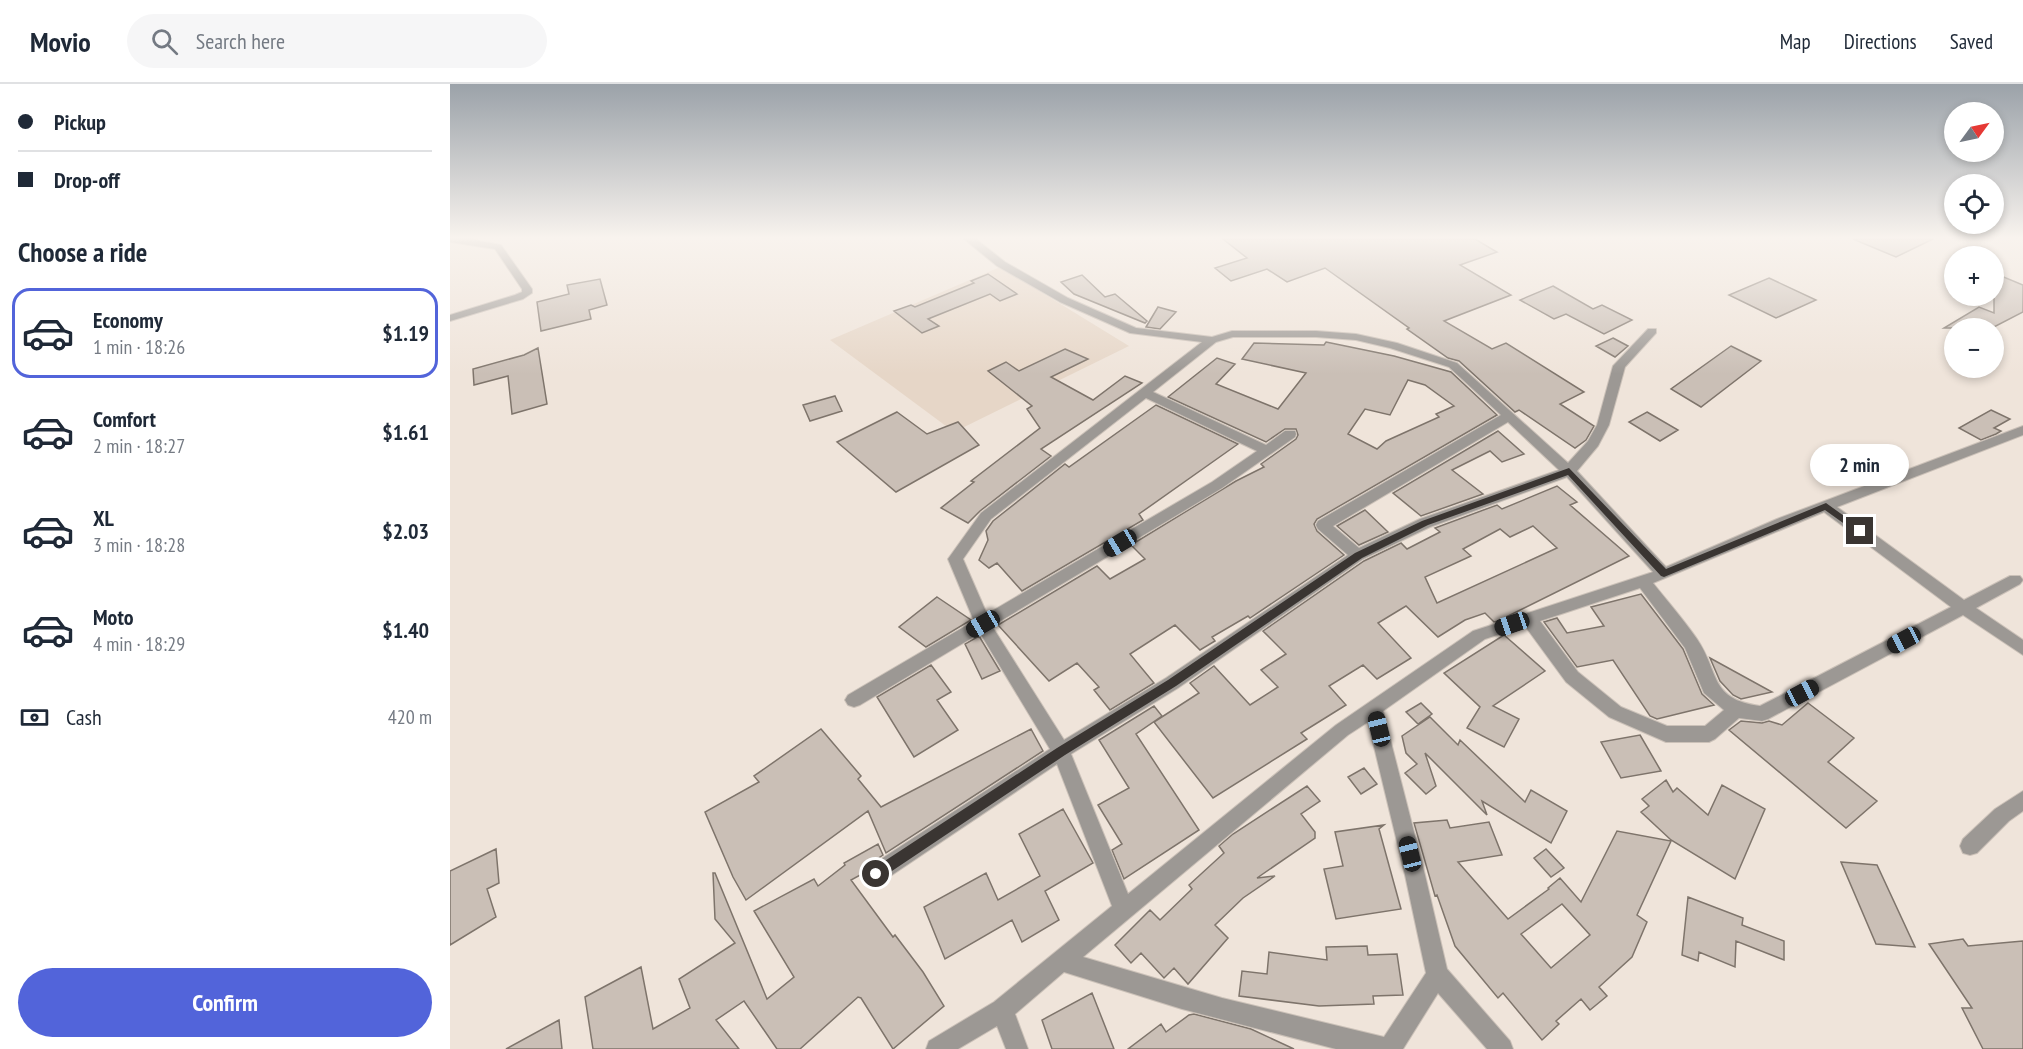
<!DOCTYPE html>
<meta charset="utf-8">
<style>
:root{--surface:#fff;--page:#f6f6f7;--text:#1f2937;--muted:#747a83;--line:#e0e1e3;--accent:#5264da}
body{margin:0;font-family:"PT Sans Narrow",sans-serif;background:var(--page);color:var(--text);height:100vh;display:flex;flex-direction:column;font-size:22px;white-space:nowrap}
*{box-sizing:border-box;margin:0}
p{font-size:20px;color:var(--muted)}
.icon{flex:none;width:33px;height:33px;fill:none;stroke:currentColor;stroke-width:2;stroke-linecap:round;stroke-linejoin:round}
.map{position:relative;flex:1;overflow:hidden}
.details{display:flex;flex-direction:column;background:var(--surface);width:450px}
.details>*{flex:none}
.top-card{display:grid;align-content:center;height:132px;padding:0 18px;background:var(--surface)}
.needle{width:39px;rotate:57deg}
.buttons{position:absolute;left:1494px;top:18px;display:grid;gap:12px}
.buttons a{display:grid;place-items:center;width:60px;height:60px;border-radius:50%;background:var(--surface);box-shadow:0 3px 9px #0003;font-size:30px}
.end{position:absolute;width:27px;height:27px;margin:-14px;border:8px solid #3a3532;background:#fff;box-shadow:0 0 0 3px #fff}
.from{border-radius:50%}
.bubble{position:absolute;height:42px;border-radius:21px;background:var(--surface);box-shadow:0 3px 9px #0003;font-size:20px;font-weight:600;line-height:42px;text-align:center}
.car{position:absolute;width:18px;height:36px;margin:-18px -9px;border-radius:8px;box-shadow:0 0 4px 2px #0007;background:linear-gradient(#222 24%,#8ab4d8 0 40%,#222 0 76%,#8ab4d8 0 86%,#222 0)}
.top-card b{display:flex;align-items:center;gap:21px;height:57px;font-size:22px}
.top-card b+b{border-top:2px solid var(--line)}
.top-card i{width:15px;height:15px;background:var(--text)}
ul{padding:0;list-style:none}
li{display:flex;align-items:center;gap:18px;height:90px;margin:0 12px 9px;padding:0 6px;border:3px solid transparent;border-radius:18px}
li div{flex:1}
li b{display:block;font-size:22px}
li em{font-style:normal;font-weight:600}
li.selected{border-color:var(--accent)}
li>.icon{width:54px;height:54px;stroke-width:1.5}
h2{padding:0 18px;font-size:27px;line-height:72px}
.pay{display:flex;align-items:center;gap:15px;height:66px;padding:0 18px;font-size:22px}
.pay p{margin-inline-start:auto}
.action{display:flex;gap:12px;margin-top:auto;padding:12px 18px}
.action a{flex:1;height:69px;border-radius:36px;background:var(--accent);color:#fff;font-size:24px;font-weight:600;line-height:69px;text-align:center}
header{display:flex;align-items:center;gap:36px;box-sizing:border-box;height:84px;padding:0 30px;background:var(--surface);border-bottom:2px solid var(--line)}
header strong{font-size:28px}
nav{display:flex;gap:33px;margin-inline-start:auto;font-size:21px}
.search{width:420px;height:54px;background:var(--page);display:flex;align-items:center;gap:15px;box-sizing:border-box;padding:0 21px;border-radius:33px;color:var(--muted);font-size:22px}
main{display:flex;flex:1;min-height:0}
.map>svg:first-child{display:block}
.built{fill:#e6d6c7}
.building{fill:#cabfb6;stroke:#7e746b;stroke-width:1.5;fill-rule:evenodd}
.lines{fill:none;stroke-linecap:round;stroke-linejoin:round}
.street-casing{stroke:#cbc1b8;stroke-width:2}
.street{fill:#9c9894;fill-rule:evenodd}
.route{fill:#3a3532}
</style>
<header>
<strong>Movio</strong>
<div class="search"><svg class="icon" aria-label="search" viewBox="0 0 24 24"><circle cx="10" cy="10" r="6"/><path d="M15 15l6 6"/></svg>Search here</div>
<nav><a>Map</a><a>Directions</a><a>Saved</a></nav>
</header>
<main>
<section class="details">
<div class="top-card">
<b><i class="from"></i>Pickup</b>
<b><i></i>Drop-off</b>
</div>
<h2>Choose a ride</h2>
<ul>
<li class="selected"><svg class="icon" aria-label="car" viewBox="0 0 24 24"><path d="M5 17H2v-5l4-1 3-4h7l3 4 3 1v5h-3M9 17h6M6 11h13"/><circle cx="7" cy="17" r="2"/><circle cx="17" cy="17" r="2"/></svg><div><b>Economy</b><p>1 min · 18:26</p></div><em>$1.19</em></li>
<li><svg class="icon" aria-label="car" viewBox="0 0 24 24"><path d="M5 17H2v-5l4-1 3-4h7l3 4 3 1v5h-3M9 17h6M6 11h13"/><circle cx="7" cy="17" r="2"/><circle cx="17" cy="17" r="2"/></svg><div><b>Comfort</b><p>2 min · 18:27</p></div><em>$1.61</em></li>
<li><svg class="icon" aria-label="car" viewBox="0 0 24 24"><path d="M5 17H2v-5l4-1 3-4h7l3 4 3 1v5h-3M9 17h6M6 11h13"/><circle cx="7" cy="17" r="2"/><circle cx="17" cy="17" r="2"/></svg><div><b>XL</b><p>3 min · 18:28</p></div><em>$2.03</em></li>
<li><svg class="icon" aria-label="car" viewBox="0 0 24 24"><path d="M5 17H2v-5l4-1 3-4h7l3 4 3 1v5h-3M9 17h6M6 11h13"/><circle cx="7" cy="17" r="2"/><circle cx="17" cy="17" r="2"/></svg><div><b>Moto</b><p>4 min · 18:29</p></div><em>$1.40</em></li>
</ul>
<div class="pay"><svg class="icon" aria-label="cash" viewBox="0 0 24 24"><path d="M3 7h18v10H3z"/><circle cx="12" cy="12" r="2"/></svg>Cash<p>420 m</p></div>
<div class="action"><a>Confirm</a></div>
</section>
<div class="map">
<svg width="1573" height="965" viewBox="0 0 1573 965">
<rect width="100%" height="100%" fill="#efe4da"/>
<path class="built" d="M550,183l129,79 -175,86 -124,-92z"/>
<path class="building" d="M773,155h252l22,13 -37,13 51,30 -67,26 48,28 14,-6 78,49 -24,12 34,22 -8,14 -11,8 -56,-38 -4,2 -56,-51 -11,-3 -41,-29 2,-1 -84,-60 -38,14 -20,-13 -36,12 -16,-13 32,-10z
M1403,155h80l-37,18z
M1544,189l29,12v27l-31,16h-48l35,-21 15,6z
M538,190l29,20 -17,7 -10,-7 -62,25 11,7 -17,7 -28,-22 17,-6 4,2 59,-24 -3,-2z
M632,191l23,22 10,-3 32,27 -2,2 -71,-29 -13,-12z
M1319,194l47,22 -40,18 -47,-23z
M150,195l7,26 -18,5 2,9 -50,12 -4,-29 32,-8 -2,-9z
M1103,202l40,23 9,-4 30,15 -28,14 -38,-20 -12,5 -34,-19z
M708,223l18,5 -16,17 -14,-2z
M1163,254l15,8 -13,11 -19,-11z
M876,258l68,14 57,16 46,43 -180,104 -3,5 3,7 27,24 -94,63 -2,-2 -36,21 3,4 -15,9 -25,-25 -45,29 24,29 -44,27 -16,-20 5,-3 -22,-24 -28,18 -51,-56 99,-59 13,13 35,-20 -14,-14 105,-64 28,-14 -3,-3 35,-25 2,-4 -2,-6h-11l-19,13 -98,-45 49,-39 18,6 -19,20 62,25 28,-36 -64,-14 12,-16 70,2zM958,296l17,5 29,21 -18,8 3,3 -53,24 -9,8 -29,-15 17,-25 25,6z
M1281,262l30,15 -60,46 -30,-18z
M88,264l9,56 -35,10 -4,-38 -34,9 -1,-16 51,-14z
M615,265l23,10 -37,18 42,23 32,-24 17,7 -101,66 10,7 -71,55 -12,12 -27,-15 33,-26 -3,-1 69,-53 -13,-19 5,-3 -44,-35 18,-9 13,9z
M385,312l7,15 -32,10 -7,-16z
M706,321l82,39 -99,70 4,6 -121,71 -25,-28 -8,5 -10,-8 9,-20 -2,-9 7,-10 72,-57 4,3z
M1541,326l19,9 -16,9 7,3 -5,3 -15,6 -22,-12z
M447,328l30,22 31,-12 21,23 -83,47 -59,-50z
M1197,328l31,18 -18,11 -31,-19z
M1048,347l26,23 -22,8 -12,-11 -38,19 31,24 -62,22 -28,-23z
M1107,402l20,16 -7,3 59,51 -131,65 -4,1 -9,-9 -20,7 -27,17 -32,-31 -28,17 33,35 -34,21 -14,-14 -34,21 17,19 -45,28 6,6 -94,59 -59,-76 45,-29 -9,-10 24,-17 36,39 28,-18 -17,-17 25,-16 -23,-23 101,-70 37,-18 6,6 33,-17 -5,-4 62,-23 5,4zM1083,442l24,22 -120,55 -12,-26 46,-21 -8,-7 37,-20 10,8z
M915,426l23,22 -29,13 -22,-19z
M1191,510l42,55 19,45 12,11 -57,14 -7,-3 -37,-56 -36,7 -33,-45 13,-4 10,15 37,-7 -13,-19z
M487,513l34,23 -45,27 -27,-20z
M1054,551l41,36 -52,35 26,13 -15,28 -37,-19 13,-21 -36,-34z
M529,552l21,35 -18,8 -17,-35z
M1260,574l62,34 -31,7 -8,-4 -13,-14z
M481,581l20,27 -14,8 21,30 -44,27 -37,-60z
M971,619l11,11 -14,10 -12,-12z
M1358,619l46,35 -26,24 49,39 -31,27 -117,-98 12,-9 21,2 7,-2 13,4z
M704,622l8,10 -26,18 63,96 -75,49 -12,-29 10,-6 -24,-39 31,-17 -30,-48z
M980,633l28,28 2,-5 65,62 6,-12 36,21 -16,32 -69,-42 5,14 -62,-62 11,33 -10,8 -21,-21 12,-9 -11,-11 -4,-17z
M371,645l40,47 -3,3 23,28 150,-78 12,22 -157,102 -18,-42 -122,89 -13,-23 -28,-65 54,-30 -5,-6z
M1190,651l21,36 -40,7 -20,-36z
M914,684l13,16 -16,10 -13,-17z
M1216,696l7,12 4,-4 31,27 14,-30 43,24 -30,70 -64,-39 -30,-28 8,-6 -7,-7z
M857,702l13,15 -19,13 14,18v6l-58,40 18,-2 -32,22 -28,27 13,13 -40,46 -14,-16 -10,10 -23,-25 -10,10 -16,-18 35,-35 10,10 32,-31 -3,-4 35,-32 -5,-7 14,-12z
M613,725l30,54 -48,28 14,29 -37,22 -10,-22 -67,39 -21,-52 62,-34 12,27 42,-24 -21,-42z
M997,736l3,8 39,-6 13,33 -44,7 50,57 41,-30 -1,-1 12,-10 21,24 36,-71 54,10 -34,74 10,7 -15,35 -33,30 8,9 -17,14 -9,-11 -25,22 3,3 -17,16 -39,-47 -5,5 -43,-52 -18,-51 -2,1 -21,-73zM1112,820l28,31 -39,33 -30,-34z
M934,741l-5,4 22,80 -65,10 -12,-50 19,-3 -8,-34z
M428,760l5,11 -15,10 -4,8 -13,7 42,57 2,-2 28,37 21,34 -51,43 -32,-51 -3,-1 -58,52h-23l-33,-48 -28,19 23,29h-146l-8,-52 56,-30 12,62 37,-21 -11,-29 56,-36 -20,-24 -2,-46h2l52,126 27,-22 -40,-66 60,-32 4,7 27,-21 -1,-2z
M46,765l3,34 -12,6 9,28 -46,28v-74z
M1096,765l18,19 -13,9 -17,-19z
M1391,778l36,3 38,82 -39,-3z
M1238,813l55,21 -1,7 42,16v19l-48,-19 -1,26 -36,-15 -1,9 -16,-6z
M1513,855l5,7 55,-5v108h-40l-21,-41h10l-43,-64z
M917,862l1,9 29,-1 6,41 -30,1 1,8 -55,2 -80,-10 3,-25 25,3 2,-22 58,8 -1,-13z
M642,909l22,56h-62l-10,-29z
M744,930l57,15 43,20h-166l33,-25 5,8 23,-17z
M109,936l3,29h-56z"/>
<g class="lines">
<defs>
<path id="street" d="M0,155h20l31,6 31,44v4l-9,6 -73,22v-6l65,-20 7,-3v-3l-27,-40 -45,-7z
M514,155h12l29,23 63,36 68,30 76,9 20,-6h84l40,3 41,9 60,20 111,100 20,-22 9,-16 16,-59 35,-37h8v4l-31,34 -16,58 -11,21 -21,25 89,96 111,-48 246,-93v9l-186,72 127,93 46,-24h10l3,4 -3,4 -44,24 47,32v15l-60,-40 -195,104 -6,2 -23,-3 -24,21 -6,3h-43l-57,-25 -43,-35 -41,-56 -40,13 -102,72 42,164 22,94 63,72 3,8h-26l-49,-56 -35,56h-67l-154,-40 -118,-37 -49,42 13,35h-22l-9,-23 -39,23h-32l3,-8 65,-39 118,-96 -55,-142 -174,117 -7,3 -7,-3 -3,-7 3,-7 181,-118 -70,-116 -120,72 -6,2 -6,-2 -3,-5 3,-5 126,-74 -26,-62 33,-46 221,-171 -72,-9 -70,-31 -63,-36zM783,253h83l40,3 34,8 59,19 52,48 -183,106 -2,4 2,4 30,26 -182,123 -102,62 -72,-114 230,-138 73,-51 1,-3 -1,-3h-10l-19,14 -113,-53 63,-50zM696,314l111,53 -45,31 -225,132 -24,-55 28,-40zM1058,338l51,48 -139,49 -61,29 -26,-22zM1117,393l86,95 -180,59 -137,94 -208,169 -57,-140 107,-66 185,-129 67,-32zM1374,428l127,95 -191,99c-51,-7 -40,-33 -63,-67 -13,-19 -29,-37 -44,-56zM1190,504l45,60 19,45 20,17 -19,16h-38l-46,-19 -43,-35 -38,-51zM918,638l37,153 21,98 -42,64 -162,-39 -139,-41 265,-222z
M1573,707v20l-14,10 -32,32 -7,2 -7,-2 -3,-7 3,-7 32,-30z"/>
</defs>
<use href="#street" class="street-casing"/>
<use href="#street" class="street"/>
</g>
<linearGradient id="sky" x2="0" y2="1"><stop stop-color="#9ba2a9"/><stop offset="0.53" stop-color="#f8f3ee"/><stop offset="1" stop-color="#f8f3ee" stop-opacity="0"/></linearGradient>
<rect width="1573" height="290" fill="url(#sky)"/>
<path class="route" d="M1119,384l97,101 160,-66 39,28 -5,3 -3,-1 -32,-23 -161,67 -3,-1 -93,-101 -140,50 -66,33 -186,128 -111,69 -185,124 -4,1 -5,-1 -2,-5 2,-4 186,-122 111,-68 187,-127 67,-32z"/>
</svg>
<div class="buttons">
<a><svg class="needle" viewBox="-14 -14 28 28"><path d="M0-13l5 13h-10z" fill="#e53935"/><path d="M0 13l5-13h-10z" fill="#747a83"/></svg></a>
<a><svg class="icon" aria-label="locate" viewBox="0 0 24 24"><circle cx="12" cy="12" r="6"/><path d="M12 2v4M12 18v4M2 12h4M18 12h4"/></svg></a>
<a>+</a>
<a>−</a>
</div>
<i class="end from" style="left:426px;top:790px"></i>
<i class="end" style="left:1410px;top:447px"></i>
<div class="bubble" style="left:1360px;top:360px;width:99px">2 min</div>
<i class="car" style="left:670px;top:459px;rotate:239deg"></i>
<i class="car" style="left:533px;top:540px;rotate:240deg"></i>
<i class="car" style="left:1062px;top:540px;rotate:251deg"></i>
<i class="car" style="left:1454px;top:556px;rotate:242deg"></i>
<i class="car" style="left:1352px;top:609px;rotate:62deg"></i>
<i class="car" style="left:929px;top:645px;rotate:346deg"></i>
<i class="car" style="left:960px;top:770px;rotate:346deg"></i>
</div>
</main>
